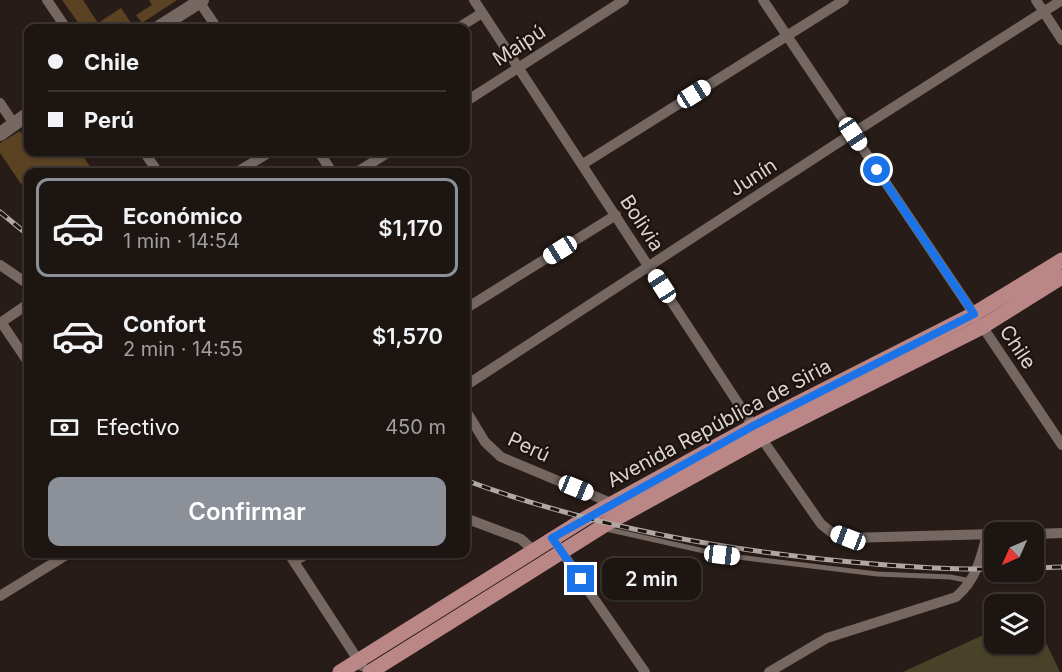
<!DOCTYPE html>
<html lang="es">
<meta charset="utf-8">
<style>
:root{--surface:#1d1511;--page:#251e1a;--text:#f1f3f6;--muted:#a09f9f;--line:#3b3431;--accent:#8c9099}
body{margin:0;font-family:Inter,sans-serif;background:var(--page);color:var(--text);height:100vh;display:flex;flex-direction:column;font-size:22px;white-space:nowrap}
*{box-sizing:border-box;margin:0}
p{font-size:20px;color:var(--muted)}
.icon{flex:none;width:33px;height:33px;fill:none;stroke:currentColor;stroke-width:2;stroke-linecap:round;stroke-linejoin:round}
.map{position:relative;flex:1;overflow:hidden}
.drawer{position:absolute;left:24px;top:168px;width:446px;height:390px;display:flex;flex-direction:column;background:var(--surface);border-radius:12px;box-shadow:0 2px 4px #0004,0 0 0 2px var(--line)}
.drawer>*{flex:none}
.hud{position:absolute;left:24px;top:24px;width:446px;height:132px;border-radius:12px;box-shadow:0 2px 4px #0004,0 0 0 2px var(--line);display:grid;align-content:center;height:132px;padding:0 24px;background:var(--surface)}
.needle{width:39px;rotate:225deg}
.controls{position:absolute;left:984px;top:522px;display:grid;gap:12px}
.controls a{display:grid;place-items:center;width:60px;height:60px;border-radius:12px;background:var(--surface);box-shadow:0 2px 4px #0004,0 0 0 2px var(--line);font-size:30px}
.end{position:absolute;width:27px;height:27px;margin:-14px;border:8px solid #1a73e8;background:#fff;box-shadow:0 0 0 3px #fff}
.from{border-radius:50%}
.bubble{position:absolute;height:42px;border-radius:12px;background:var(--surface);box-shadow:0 2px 4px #0004,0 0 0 2px var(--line);font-size:20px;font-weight:600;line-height:42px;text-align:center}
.car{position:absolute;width:18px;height:36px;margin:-18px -9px;border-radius:8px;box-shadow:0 0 4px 2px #0007;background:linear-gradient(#fff 24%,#345 0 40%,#fff 0 76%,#345 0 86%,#fff 0)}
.hud b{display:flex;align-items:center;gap:21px;height:57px;font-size:22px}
.hud b+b{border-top:2px solid var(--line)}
.hud i{width:15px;height:15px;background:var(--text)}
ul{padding:10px 0 0;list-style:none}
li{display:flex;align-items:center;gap:18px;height:99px;margin:0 12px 9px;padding:0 12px;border:3px solid transparent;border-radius:12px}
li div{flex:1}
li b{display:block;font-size:22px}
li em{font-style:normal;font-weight:600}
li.on{border-color:var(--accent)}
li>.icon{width:54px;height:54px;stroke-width:1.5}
.pay{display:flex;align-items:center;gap:15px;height:66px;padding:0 24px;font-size:22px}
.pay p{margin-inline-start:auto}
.action{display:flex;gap:12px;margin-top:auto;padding:12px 24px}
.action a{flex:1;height:69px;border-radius:12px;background:var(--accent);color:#fff;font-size:24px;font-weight:600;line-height:69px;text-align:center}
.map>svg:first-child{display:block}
.green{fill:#484328}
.building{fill:#5a4223}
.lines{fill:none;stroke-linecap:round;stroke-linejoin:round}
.service{stroke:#756761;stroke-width:5}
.minor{stroke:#756761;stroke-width:10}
.tertiary{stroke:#756761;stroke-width:14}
.primary{stroke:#bb8786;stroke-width:15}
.rail-casing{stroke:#b1a8a4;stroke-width:5}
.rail{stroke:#1d130e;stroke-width:3;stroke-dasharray:9;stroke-linecap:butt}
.route{stroke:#1a73e8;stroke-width:8}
.labels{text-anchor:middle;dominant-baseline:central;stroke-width:4.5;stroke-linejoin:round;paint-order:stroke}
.street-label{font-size:20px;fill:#dbd3d0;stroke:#1d130e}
</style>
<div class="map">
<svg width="1062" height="672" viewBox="0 0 1062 672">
<rect width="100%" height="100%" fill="#271c17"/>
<path class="green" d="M1034,618l26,54h-157l91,-42v14h40z"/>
<path class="building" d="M62,0h21l15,23 23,-15 10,15 -9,5h-40z
M149,0h28l-35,23 -6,-8 16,-10z
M20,131l8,12v9h52l14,20h-66v22l-28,-41v-10z"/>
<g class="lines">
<path class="service" d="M606,529l116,26 155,19 73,3 21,4"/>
<path class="minor" d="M47,0l19,28
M198,0l19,28
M474,0l279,426 68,98 10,8 17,6 146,-4
M763,0l299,445
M1036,0l26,40
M458,28l24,-15
M465,102l159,-102
M0,103l14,21
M144,152l14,20
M319,152l13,20
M583,164l261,-164
M237,172l33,-20
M357,172l32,-20
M0,265l28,19
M465,309l151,-94
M1,322l27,40
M0,323l28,-19
M465,386l388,-253 209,-133
M465,409l20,33 16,15 115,48
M465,518l56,21 12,11
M1034,534l28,-1
M552,538l93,134
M289,554l73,112
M294,561l13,-7
M0,596l68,-42
M769,672l58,-34 129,-41c20,-17 25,-38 31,-63"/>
<path class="tertiary" d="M158,28l44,-28
M0,134l28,-20"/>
<path class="primary" d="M340,672l246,-154 167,-92 221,-112 88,-54
M370,672l238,-149 154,-85 220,-111 80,-50"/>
<defs>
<path id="rail" d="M0,212l28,23
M465,480c115,43 235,66 356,79 58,6 116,11 173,10
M1034,568l28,-1"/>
</defs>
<use href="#rail" class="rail-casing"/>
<use href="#rail" class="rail"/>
</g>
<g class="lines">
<path class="route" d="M581,579l-29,-41 201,-112 221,-112 -97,-144"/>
</g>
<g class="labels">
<g class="street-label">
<text transform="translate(519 45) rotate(-33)">Maipú</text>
<text transform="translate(753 177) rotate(-33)">Junín</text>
<text transform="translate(642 223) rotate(57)">Bolivia</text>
<text transform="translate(1018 347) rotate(56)">Chile</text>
<text transform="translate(719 423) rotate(-28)">Avenida República de Siria</text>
<text transform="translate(529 447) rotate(25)">Perú</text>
</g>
</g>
</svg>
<div class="controls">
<a><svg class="needle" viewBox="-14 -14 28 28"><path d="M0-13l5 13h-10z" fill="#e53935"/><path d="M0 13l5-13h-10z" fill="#a09f9f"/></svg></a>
<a><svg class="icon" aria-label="layers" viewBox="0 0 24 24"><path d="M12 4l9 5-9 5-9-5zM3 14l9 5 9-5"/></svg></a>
</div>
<i class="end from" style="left:877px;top:170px"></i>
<i class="end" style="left:581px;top:579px"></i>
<div class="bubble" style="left:602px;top:558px;width:99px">2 min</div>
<i class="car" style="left:694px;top:94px;rotate:58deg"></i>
<i class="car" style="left:853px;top:134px;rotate:146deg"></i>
<i class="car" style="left:560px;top:250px;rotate:238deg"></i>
<i class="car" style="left:662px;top:286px;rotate:327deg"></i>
<i class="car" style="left:576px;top:488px;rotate:112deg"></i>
<i class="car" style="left:848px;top:538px;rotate:291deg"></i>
<i class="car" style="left:722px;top:555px;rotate:97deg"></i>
<div class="hud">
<b><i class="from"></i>Chile</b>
<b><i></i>Perú</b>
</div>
<section class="drawer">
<ul>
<li class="on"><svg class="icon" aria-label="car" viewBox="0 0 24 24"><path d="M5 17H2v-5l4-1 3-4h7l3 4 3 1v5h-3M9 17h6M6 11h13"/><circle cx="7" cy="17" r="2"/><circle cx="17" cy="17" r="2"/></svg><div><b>Económico</b><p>1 min · 14:54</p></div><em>$1,170</em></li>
<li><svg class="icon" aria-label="car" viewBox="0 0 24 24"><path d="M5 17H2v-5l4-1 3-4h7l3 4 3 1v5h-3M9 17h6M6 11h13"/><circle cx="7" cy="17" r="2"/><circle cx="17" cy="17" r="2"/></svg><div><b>Confort</b><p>2 min · 14:55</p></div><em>$1,570</em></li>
</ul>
<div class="pay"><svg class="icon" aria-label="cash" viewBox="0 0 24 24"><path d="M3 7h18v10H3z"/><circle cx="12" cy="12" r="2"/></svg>Efectivo<p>450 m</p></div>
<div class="action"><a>Confirmar</a></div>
</section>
</div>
